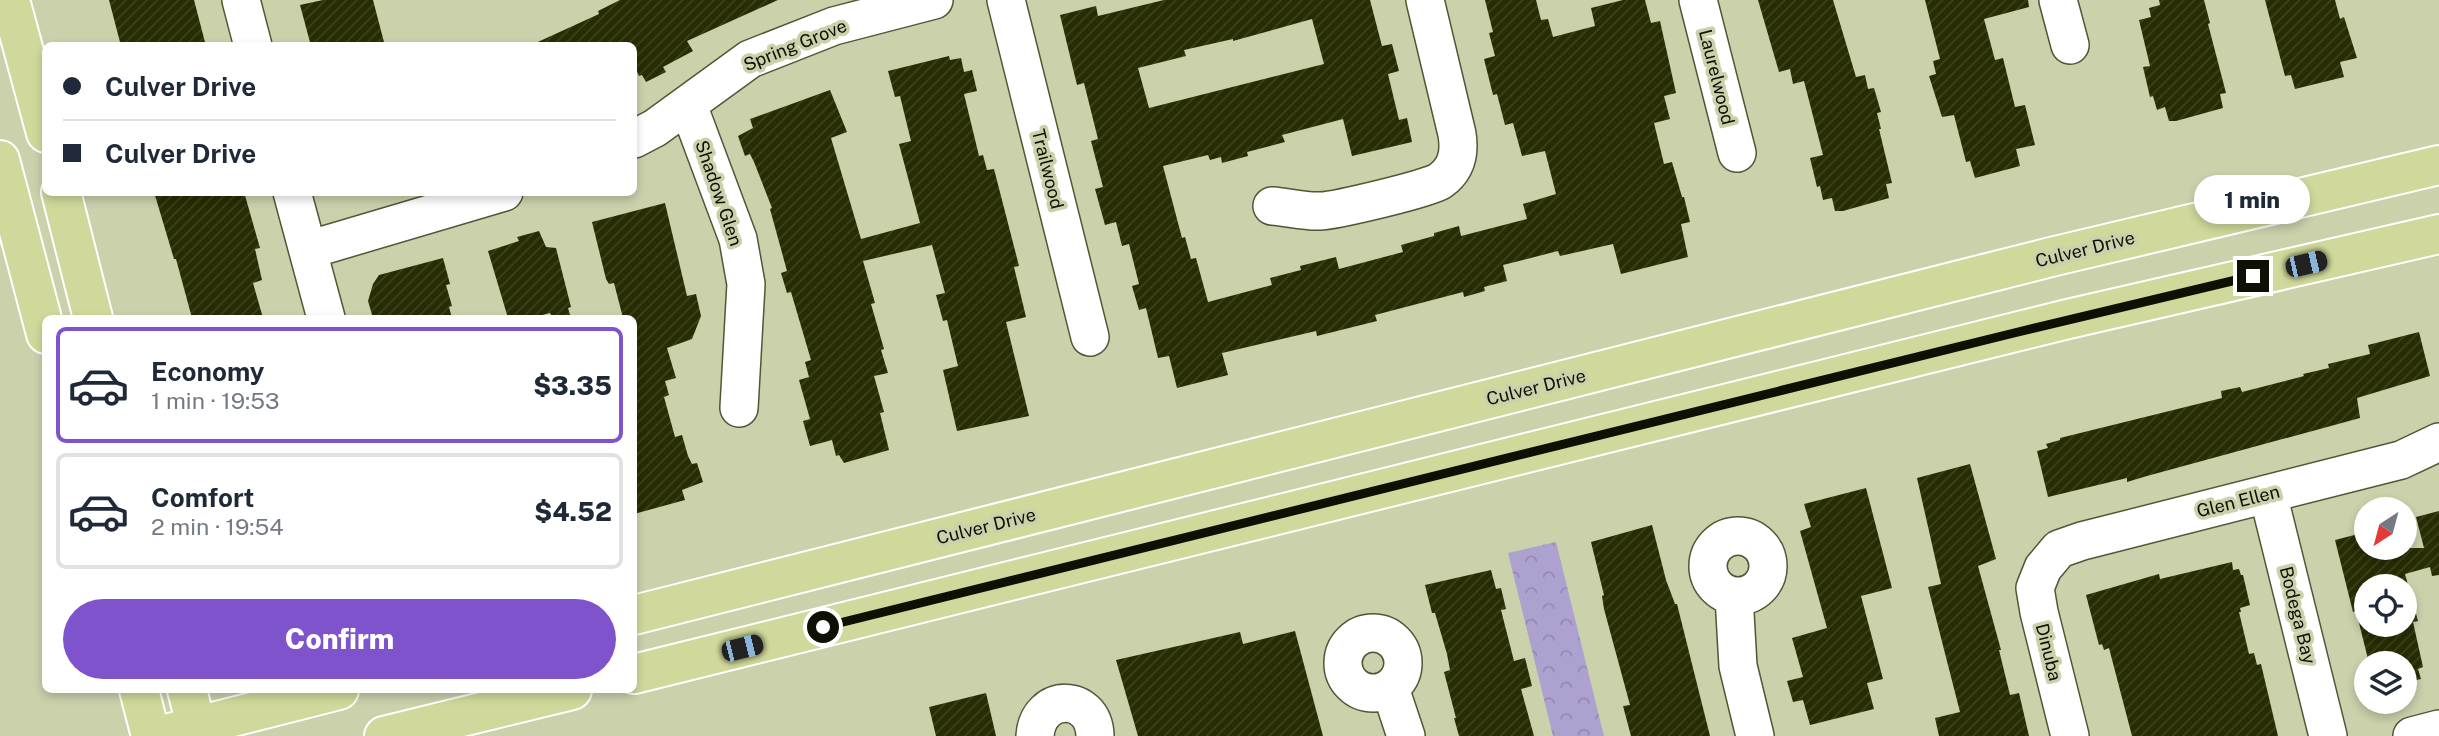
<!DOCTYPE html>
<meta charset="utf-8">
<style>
:root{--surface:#fff;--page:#f6f6f7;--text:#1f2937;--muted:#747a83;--line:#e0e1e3;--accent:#7f53cc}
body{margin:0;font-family:"Public Sans",sans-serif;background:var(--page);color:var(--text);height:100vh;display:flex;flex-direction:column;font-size:26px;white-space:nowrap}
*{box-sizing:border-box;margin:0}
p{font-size:23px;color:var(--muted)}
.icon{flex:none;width:38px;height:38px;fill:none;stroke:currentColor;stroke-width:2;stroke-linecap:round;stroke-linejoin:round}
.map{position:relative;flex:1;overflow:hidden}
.details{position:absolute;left:42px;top:315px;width:595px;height:378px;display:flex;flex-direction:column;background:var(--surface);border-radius:10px;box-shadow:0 4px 10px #0003}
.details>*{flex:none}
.top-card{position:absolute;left:42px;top:42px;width:595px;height:154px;border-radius:10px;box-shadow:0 4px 10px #0003;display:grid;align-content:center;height:154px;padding:0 21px;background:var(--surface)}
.needle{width:46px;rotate:216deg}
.controls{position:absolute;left:2354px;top:497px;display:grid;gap:14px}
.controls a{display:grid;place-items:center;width:63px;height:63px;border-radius:50%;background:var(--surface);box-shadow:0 4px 10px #0003;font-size:35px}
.end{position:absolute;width:32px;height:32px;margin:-16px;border:9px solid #0e1004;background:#fff;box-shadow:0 0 0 4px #fff}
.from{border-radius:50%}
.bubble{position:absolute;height:49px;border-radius:24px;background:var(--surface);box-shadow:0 4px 10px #0003;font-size:23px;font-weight:800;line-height:49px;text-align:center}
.car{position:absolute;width:21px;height:42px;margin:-21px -10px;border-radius:9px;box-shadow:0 0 5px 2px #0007;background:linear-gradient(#222 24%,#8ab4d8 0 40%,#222 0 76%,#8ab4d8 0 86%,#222 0)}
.top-card b{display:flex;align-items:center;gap:24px;height:66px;font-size:26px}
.top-card b+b{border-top:2px solid var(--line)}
.top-card i{width:18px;height:18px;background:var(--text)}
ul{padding:12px 0 0;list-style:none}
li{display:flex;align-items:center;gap:21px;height:116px;margin:0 14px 10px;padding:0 7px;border:4px solid var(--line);border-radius:10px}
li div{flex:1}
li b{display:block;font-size:26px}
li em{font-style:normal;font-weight:800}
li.selected{border-color:var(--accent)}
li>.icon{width:63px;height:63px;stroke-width:1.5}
.action{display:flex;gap:14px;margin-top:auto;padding:14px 21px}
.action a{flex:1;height:80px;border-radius:42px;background:var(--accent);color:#fff;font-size:28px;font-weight:800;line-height:80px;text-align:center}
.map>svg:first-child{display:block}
.forest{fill:url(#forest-crowns)}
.building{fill:url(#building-hatch);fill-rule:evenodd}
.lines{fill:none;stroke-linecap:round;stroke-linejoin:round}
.minor-casing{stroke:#515736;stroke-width:40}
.major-casing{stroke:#fff;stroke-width:42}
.minor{stroke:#fff;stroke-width:37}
.major{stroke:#d0d99b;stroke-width:38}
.route{stroke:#0e1004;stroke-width:9}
.labels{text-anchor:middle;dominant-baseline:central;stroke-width:7;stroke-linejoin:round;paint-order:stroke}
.street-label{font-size:18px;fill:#0e1004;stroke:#cad1ab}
</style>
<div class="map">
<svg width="2439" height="736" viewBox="0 0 2439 736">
<defs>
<pattern id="forest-crowns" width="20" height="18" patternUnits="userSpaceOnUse" patternTransform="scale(1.75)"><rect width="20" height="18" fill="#ada2cf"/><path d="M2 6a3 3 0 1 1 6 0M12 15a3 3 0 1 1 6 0" fill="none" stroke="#948ab0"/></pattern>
<pattern id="building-hatch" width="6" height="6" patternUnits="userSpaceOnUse" patternTransform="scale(1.75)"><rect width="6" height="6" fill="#272c03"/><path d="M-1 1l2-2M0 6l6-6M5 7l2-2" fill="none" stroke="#3d411e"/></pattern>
</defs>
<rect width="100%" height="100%" fill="#cad1ab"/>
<path class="forest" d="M1556,542l48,194h-51l-45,-183z"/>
<path class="building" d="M109,0h85l12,46h-85z
M323,0h50l12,46h-74l-11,-41z
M620,0h158l-91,41 6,10 -30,16 3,5 -20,10 -4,-7 -3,1 -5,-11v-19h-105l70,-32 -1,-3z
M1164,0h206l12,46 10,-2 7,27 -11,3 11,46 8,-2 5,24 -60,14 -9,-37 -61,16 3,7 -38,10 1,4 -26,7 -1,-6 -11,3 -2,-5 -45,11 19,72 3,-1 6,22 5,-1 12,44 64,-17 -2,-7 31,-8 -1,-4 36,-9 3,12 64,-17 -2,-7 33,-9v-3l25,-7 2,10 66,-17 -4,-15 33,-10 -11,-43 -23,5 -9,-33 -8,2 -8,-31 -4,1 -9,-36 11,-3 -6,-23 4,-1 -8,-32h51l5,20 7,-1 5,18 42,-11 -4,-18 32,-8h22l6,23 9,-2 16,72 -12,3 6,23 -16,4 10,41 8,-2 10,35h2l6,25 -9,2 7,33 -67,17 -8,-30 -53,12 -2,-5 -55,14 4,16 -23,6 1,4 -21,6 -1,-5 -88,23 2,6 -60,15 -1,-5 -94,22 6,22 -51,13 -8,-32 -11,2 -12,-50 -7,2 -7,-24 7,-2 -10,-40 -7,2 -6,-24 -11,3 -10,-36 8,-2 -12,-46 7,-2 -14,-56 -7,2 -17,-70 36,-9 2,10zM1312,19l12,45 -175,44 -11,-40 48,-12 -2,-6 49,-11v2z
M1758,0h75l23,77 9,-2 3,14 6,-1 7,24 -4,1 4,16h-2l13,54 -6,1 3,14 -46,13h-8l-3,-13 -9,2 -3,-14 -3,1 -7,-29 13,-3 -19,-74 -11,3 -3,-15 -11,3z
M1925,0h103l1,7 -45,12 11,41 8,-2 12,49 10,-2 10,40 -19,4 4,17 -45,12 -5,-17 -4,1 -12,-47 -12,2 -13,-41 7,-2 -3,-13 7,-2z
M2159,0h45l6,23 -2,1 18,69 -6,1 3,14 -47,13h-7l-4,-14 -8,3 -4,-14 -3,1 -7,-30 7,-1 -11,-46 12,-3 -2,-9 11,-3z
M2265,0h70l5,19 4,-2 13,41 -17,4 4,15 -49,12 -4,-14 -6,1z
M949,56l1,4 11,-2 3,14 8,-2 5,21 -13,3 15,62 4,-1 4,15 7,-1 25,97 -5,1 12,50 -20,5 23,94 -72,15 -14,-61 15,-4 -11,-46 -4,1 -7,-26 9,-2 -13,-48 -69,16 12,42 -4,1 13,45 -3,1 7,23 -14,3 10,36 -4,1 9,37 -45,13 -5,-8 -3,1 -4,-16 -22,6 -7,-25 7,-2 -11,-39 10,-3 -4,-15 6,-2 -20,-68 -4,1 -6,-20 6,-2 -17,-62 2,-1 -18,-46 -4,-8 -5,2 -7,-20 15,-8 -3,-9 80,-29 17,42 -16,6 30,101 59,-16 -21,-79 12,-3 -11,-45 -5,1 -7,-26z
M154,192h90l16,56 -5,1 7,31 -9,3 10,35h-71l-16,-59h-2z
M665,203l22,93 9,-2 5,22 -9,23 -25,9 9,30 -11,3 4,14 -5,2 11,40 7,-2 6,21 4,8 5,-1 6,19 -21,8 3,10 -51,14v-196h-11l-9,-35 -5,1 -3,-5 -14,-57z
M539,231l7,16 10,1 15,59 -3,1 3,10h-18l-3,-5 -19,5h-23l-20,-67 31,-10 -2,-4z
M443,258l7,26 -4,1 6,21 -3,1 3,11h-79l-5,-17 5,-17 6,-9z
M2419,332l11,44 -73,22 3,20 -213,58 -20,6v-4l-79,19 -11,-46 11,-3 -2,-4 14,-4v-2l162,-40 -1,-7 19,-4 2,5 62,-16 -1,-2 26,-6 -1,-4 42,-10 -2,-9z
M1970,464l26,95 -18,7 23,84h-2l11,45 9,-2 10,43h-90l-4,-18 25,-6 -32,-125 13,-3 -24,-106z
M1866,488l26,100 -31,8 22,83 -16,4 7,26 -64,16 -7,-25 -10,2 -6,-21 16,-4 -11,-39 35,-10 -27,-97 11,-4 -7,-23z
M2439,511v64l-7,1 -2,-9 -25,7 13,47 -5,1 10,45 -5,2 3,10 -17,4v-20h-35l-13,-52 -3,1 -18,-72 31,-8v16h58l-8,-31zM2366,586h38v39h-38z
M1652,525l14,55 9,24h2l33,132h-79l-8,-30 7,-1 -26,-96 -2,-13 2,-1 -13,-53z
M2232,562l1,8 6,-1 2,6h2l7,30 -10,3 1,4h-2l10,42 5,-1 3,12 4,-1 17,72h-146l-23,-88 -5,2 -2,-6 -3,1 -13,-50 73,-21 1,5z
M1491,570l5,19 5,-1 5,21 -5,1 13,51 11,-3 7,28 -11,3 13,47h-75l-5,-18h2l-12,-46 6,-2 -3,-16 -12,-41h-3l-7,-28z
M1295,631l28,105h-185l-22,-76 124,-28 3,12z
M986,693l10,43h-60l-7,-29z"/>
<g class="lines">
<defs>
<path id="minor" d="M241,0l12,46
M1006,0l84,337
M1698,0l39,153
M2058,0l12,45
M688,105l50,134 8,45 -7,124
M634,139l21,-11 95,-69 84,-33 100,-26
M292,192l34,126
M1272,206c16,1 33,6 48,5 14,0 111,-23 120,-30 17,-12 20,-28 17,-47l-32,-134
M308,250l196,-58
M2268,494l60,242
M1708 566a30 30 0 1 1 60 0a30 30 0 1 1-60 0Z
M1734,596l4,70 17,70
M1343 663a30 30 0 1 1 60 0a30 30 0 1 1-60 0Z
M1390,688l16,48
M1035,736c3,-44 59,-43 60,0
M2070,736l-31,-124 -4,-24 8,-20 16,-19 23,-8 319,-81 38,-18
M2412,736l27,-7"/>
<path id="major" d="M10,0l36,133
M0,160l46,174
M61,192l32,126
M634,615l1417,-358 388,-92
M634,674l1434,-355 371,-85
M139,690l12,46
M187,690l12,46
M158,736l181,-46
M384,736l188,-46"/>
</defs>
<use href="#minor" class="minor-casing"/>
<use href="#major" class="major-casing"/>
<use href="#minor" class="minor"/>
<use href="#major" class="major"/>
</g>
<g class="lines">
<path class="route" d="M823,627l1191,-294 239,-57"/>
</g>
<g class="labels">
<g class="street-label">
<text transform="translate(795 45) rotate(-22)">Spring Grove</text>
<text transform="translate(1717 77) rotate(76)">Laurelwood</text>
<text transform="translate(1048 169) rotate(76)">Trailwood</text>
<text transform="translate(719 193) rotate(71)">Shadow Glen</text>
<text transform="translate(2085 249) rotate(-14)">Culver Drive</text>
<text transform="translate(1536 387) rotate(-14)">Culver Drive</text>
<text transform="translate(2238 501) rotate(-14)">Glen Ellen</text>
<text transform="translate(986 526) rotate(-14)">Culver Drive</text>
<text transform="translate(2298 615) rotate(76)">Bodega Bay</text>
<text transform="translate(2049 652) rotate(76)">Dinuba</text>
</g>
</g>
</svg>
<div class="controls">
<a><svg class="needle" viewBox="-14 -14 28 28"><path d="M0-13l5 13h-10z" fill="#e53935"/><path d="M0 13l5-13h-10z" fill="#747a83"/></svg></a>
<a><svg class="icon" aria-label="locate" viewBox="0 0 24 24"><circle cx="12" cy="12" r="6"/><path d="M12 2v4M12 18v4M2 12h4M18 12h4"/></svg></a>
<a><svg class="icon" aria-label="layers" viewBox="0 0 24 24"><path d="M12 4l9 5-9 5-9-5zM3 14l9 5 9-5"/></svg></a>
</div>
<i class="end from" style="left:823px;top:627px"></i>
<i class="end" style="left:2253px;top:276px"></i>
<div class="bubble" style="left:2194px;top:175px;width:116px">1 min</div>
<i class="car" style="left:2306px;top:264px;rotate:77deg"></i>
<i class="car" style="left:742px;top:648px;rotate:76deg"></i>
<div class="top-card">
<b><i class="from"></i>Culver Drive</b>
<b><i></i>Culver Drive</b>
</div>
<section class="details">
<ul>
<li class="selected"><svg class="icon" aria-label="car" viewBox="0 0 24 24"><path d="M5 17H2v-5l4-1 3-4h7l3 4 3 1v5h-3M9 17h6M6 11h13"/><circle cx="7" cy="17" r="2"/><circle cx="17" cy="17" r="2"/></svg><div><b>Economy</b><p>1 min · 19:53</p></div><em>$3.35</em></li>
<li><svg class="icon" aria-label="car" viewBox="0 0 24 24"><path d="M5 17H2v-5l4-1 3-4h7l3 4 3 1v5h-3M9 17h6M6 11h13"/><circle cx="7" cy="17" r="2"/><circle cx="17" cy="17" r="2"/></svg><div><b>Comfort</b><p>2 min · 19:54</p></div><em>$4.52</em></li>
</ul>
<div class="action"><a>Confirm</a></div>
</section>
</div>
